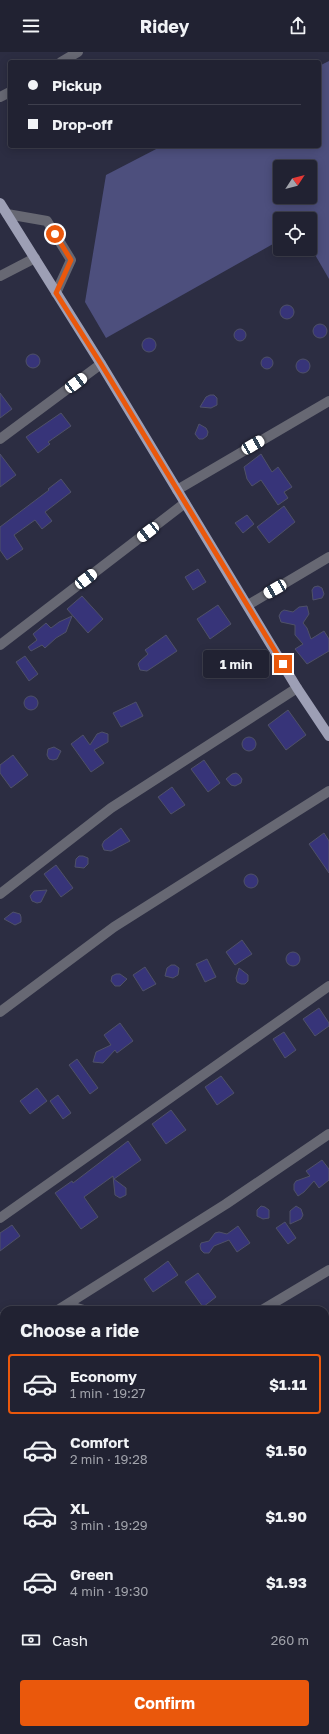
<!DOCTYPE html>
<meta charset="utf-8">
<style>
:root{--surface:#212232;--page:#292a3a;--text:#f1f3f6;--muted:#a2a4ac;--line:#3e3f4d;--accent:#ea580c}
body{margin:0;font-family:"Golos Text",sans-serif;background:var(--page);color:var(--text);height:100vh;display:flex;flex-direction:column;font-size:15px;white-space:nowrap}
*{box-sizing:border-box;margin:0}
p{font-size:13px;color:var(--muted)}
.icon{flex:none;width:22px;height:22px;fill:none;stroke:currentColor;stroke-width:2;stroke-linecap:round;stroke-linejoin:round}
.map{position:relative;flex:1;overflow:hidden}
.details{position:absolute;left:0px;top:1254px;width:329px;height:428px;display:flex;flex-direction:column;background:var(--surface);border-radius:12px 12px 0 0;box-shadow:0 2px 10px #0003,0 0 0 1px var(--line)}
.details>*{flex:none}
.banner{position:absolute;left:8px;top:8px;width:313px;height:88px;border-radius:4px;box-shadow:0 2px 10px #0003,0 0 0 1px var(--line);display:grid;align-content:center;height:88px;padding:0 20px;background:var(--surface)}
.needle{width:26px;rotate:54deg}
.fabs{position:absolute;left:273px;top:108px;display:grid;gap:8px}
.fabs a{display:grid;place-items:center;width:44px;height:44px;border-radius:4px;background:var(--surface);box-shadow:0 2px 10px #0003,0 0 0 1px var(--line);font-size:20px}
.end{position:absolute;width:18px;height:18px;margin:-9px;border:5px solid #ea580c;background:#fff;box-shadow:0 0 0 2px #fff}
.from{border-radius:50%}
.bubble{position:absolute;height:28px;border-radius:4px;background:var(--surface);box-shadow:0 2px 10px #0003,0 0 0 1px var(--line);font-size:13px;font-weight:700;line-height:28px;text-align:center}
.car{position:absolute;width:12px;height:24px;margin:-12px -6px;border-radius:5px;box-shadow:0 0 3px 1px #0007;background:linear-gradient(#fff 24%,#345 0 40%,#fff 0 76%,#345 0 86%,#fff 0)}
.banner b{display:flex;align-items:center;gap:14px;height:38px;font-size:15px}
.banner b+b{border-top:1px solid var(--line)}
.banner i{width:10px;height:10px;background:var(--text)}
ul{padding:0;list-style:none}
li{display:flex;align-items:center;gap:12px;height:60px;margin:0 8px 6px;padding:0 12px;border:2px solid transparent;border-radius:4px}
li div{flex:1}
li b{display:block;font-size:15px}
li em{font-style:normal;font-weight:700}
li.selected{border-color:var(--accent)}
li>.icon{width:36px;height:36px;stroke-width:1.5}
h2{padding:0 20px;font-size:18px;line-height:48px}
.pay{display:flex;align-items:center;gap:10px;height:44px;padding:0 20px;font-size:15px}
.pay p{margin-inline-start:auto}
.cta{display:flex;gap:8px;margin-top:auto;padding:8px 20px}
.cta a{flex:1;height:46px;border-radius:4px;background:var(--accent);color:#fff;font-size:16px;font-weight:700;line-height:46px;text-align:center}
header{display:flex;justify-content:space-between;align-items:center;height:52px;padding:0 20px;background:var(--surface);font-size:18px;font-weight:700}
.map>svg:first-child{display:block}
.green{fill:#4d4f7d;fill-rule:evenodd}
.building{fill:#373479;stroke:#4f5168}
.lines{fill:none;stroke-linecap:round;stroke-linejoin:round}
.minor{stroke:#676873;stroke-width:10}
.major{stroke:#9d9fb5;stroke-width:10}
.route{stroke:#ea580c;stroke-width:5}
</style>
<header><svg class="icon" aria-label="menu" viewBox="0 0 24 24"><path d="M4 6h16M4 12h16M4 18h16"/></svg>Ridey<svg class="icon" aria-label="share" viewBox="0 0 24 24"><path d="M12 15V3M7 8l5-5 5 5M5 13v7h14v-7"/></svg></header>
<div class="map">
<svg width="329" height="1682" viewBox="0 0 329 1682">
<rect width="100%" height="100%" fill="#2c2d42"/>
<path class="green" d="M329,9v218l-19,-33v-27h-30v21l-174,98 -21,-36 21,-127 56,-29h157v-80zM280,115h30v30h-30z"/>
<path class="building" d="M280 260a7 7 0 1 1 14 0a7 7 0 1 1-14 0Z
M313 279a7 7 0 1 1 14 0a7 7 0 1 1-14 0Z
M234 283a6 6 0 1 1 12 0a6 6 0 1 1-12 0Z
M142 293a7 7 0 1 1 14 0a7 7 0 1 1-14 0Z
M26 309a7 7 0 1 1 14 0a7 7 0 1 1-14 0Z
M261 311a6 6 0 1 1 12 0a6 6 0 1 1-12 0Z
M296 314a7 7 0 1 1 14 0a7 7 0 1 1-14 0Z
M0,341l12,16 -12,9z
M210,343h4l3,3v7l-6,3 -11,-1 6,-10z
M61,361l10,13 -23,16 2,2 -12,9 -12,-16z
M199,372l7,4 2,4 -1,4 -4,3h-4l-4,-5z
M0,402l16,21 -16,12z
M261,402l11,18 6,-5 14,20 -8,5 4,6 -10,7 -17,-25 -9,6 -5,-7 -3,-12z
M61,427l10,13 -26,20 7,9 -10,8 -7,-9 -21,15 9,14 -16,11 -7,-10v-23l49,-37 -1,-1z
M284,454l11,16 -26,21 -12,-16z
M247,463l7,9 -11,9 -8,-10z
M198,517l8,13 -13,8 -8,-13z
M318,534l4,2 2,6 -2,4 -9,2 -1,-10 2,-3z
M82,544l21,23 -15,14 -21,-24z
M218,553l13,19 -21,15 -13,-20z
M307,554l2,8 -6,9 4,5 4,11 13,-8 5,8v12l-22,13 -12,-15 8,-5 -8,-9v-10l-14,-3 -2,-6 2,-4 3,-2 9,2 6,-5z
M72,564l-6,16 -10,6 -11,10 -3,-3 -11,6 -3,-4 9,-7 -4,-6 13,-11 5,5 8,-6z
M166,583l11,16 -30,20 -7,-1 -2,-6 2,-3 8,-7 -3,-4z
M25,604l13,18 -9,7 -13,-19z
M24 651a7 7 0 1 1 14 0a7 7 0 1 1-14 0Z
M136,650l7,14 -22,11 -8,-14z
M288,658l18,25 -20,15 -18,-25z
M102,680l6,2v8l-14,8 10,13 -13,9 -20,-28 12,-9 7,10 7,-11z
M242 692a7 7 0 1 1 14 0a7 7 0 1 1-14 0Z
M54,695l7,4 -4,8 -4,1 -4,-1 -2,-4 1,-6z
M13,703l15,20 -17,13 -11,-15v-8z
M204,708l16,23 -12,9 -17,-23z
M236,721l3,2 3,4 -1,4 -6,3 -4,-1 -5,-6 6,-5z
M172,735l13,18 -14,9 -13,-17z
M121,776l9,13 -19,10 -7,-1 -2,-5 2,-4z
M324,781l5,8v32l-20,-29z
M79,804h4l5,2v6l-4,4 -9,-1 1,-8z
M56,813l17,23 -12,9 -17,-23z
M244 829a7 7 0 1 1 14 0a7 7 0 1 1-14 0Z
M47,838l-6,12 -4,1 -5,-2 -2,-5 4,-5z
M13,860l7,2 1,3v5l-6,3 -11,-6z
M242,888l10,14 -17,11 -9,-13z
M286 907a7 7 0 1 1 14 0a7 7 0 1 1-14 0Z
M207,907l9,18 -11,5 -9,-18z
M171,913h4l4,3 -1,7 -5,3 -8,-2 2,-8z
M145,915l11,17 -13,7 -10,-16z
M239,916l9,7v6l-3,3h-4l-4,-2 -1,-4z
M116,922h4l7,5 -7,7h-5l-4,-5 1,-5z
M319,956l10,15v3l-14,10 -12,-17z
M120,971l13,18 -16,12 -2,-3 -12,13 -10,-1 3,-10 15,-7 -7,-10z
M284,980l12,18 -11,8 -12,-19z
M77,1007l21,29 -8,6 -21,-29z
M221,1024l13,17 -17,12 -12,-18z
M37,1036l10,13 -17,13 -10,-13z
M58,1043l13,18 -8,6 -13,-18z
M171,1058l15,20 -20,14 -14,-20z
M128,1089l13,19 -27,19 12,9v7l-6,3 -5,-3 -2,-19 -29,21 14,20 -17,12 -26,-36 17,-12 1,2z
M322,1108l7,9v11l-10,8 -5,-7 -10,11 -6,4 -4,-6v-6l2,-3 14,-5 -4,-5z
M261,1154l4,1 4,3v8l-6,1 -6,-3v-6z
M296,1154l5,3 2,6 -2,4 -11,5v-13z
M285,1170l11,16 -8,6 -12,-16z
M12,1173l8,11 -20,15v-18z
M238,1174l12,17 -13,9 -8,-12 -15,6 -5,7h-5l-3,-3 -1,-4 1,-3 8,-2 6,-8 4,-1 8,2z
M168,1209l10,14 -25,17 -9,-13z
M198,1221l18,24 -13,10 -18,-25z"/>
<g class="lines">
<path class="minor" d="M61,10l17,-10
M0,45l10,-5
M7,162l40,7 24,39 -15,33
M0,224l35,-18
M0,387l101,-75
M177,438l152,-89
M248,553l81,-48
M0,593l185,-142
M0,842l111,-86 186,-120
M0,960l114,-85 215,-136
M0,1166l329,-232
M66,1253l18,5
M58,1258l168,-106 103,-70
M262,1258l67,-40
M0,1265l4,1
M325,1288l4,1
M0,1367l4,6
M325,1435l4,-1
M193,1678l1,4
M326,1682l3,-2"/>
<path class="major" d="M0,151l101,161 196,324 32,48"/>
</g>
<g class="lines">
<path class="route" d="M55,182l16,26 -15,33 45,71 182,300"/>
</g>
</svg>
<div class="fabs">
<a><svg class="needle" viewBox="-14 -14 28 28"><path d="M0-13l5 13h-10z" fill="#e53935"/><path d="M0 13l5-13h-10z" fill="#a2a4ac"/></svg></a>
<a><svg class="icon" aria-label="locate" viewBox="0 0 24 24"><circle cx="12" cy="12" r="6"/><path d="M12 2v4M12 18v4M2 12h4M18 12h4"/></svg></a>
</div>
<i class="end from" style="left:55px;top:182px"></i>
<i class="end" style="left:283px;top:612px"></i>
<div class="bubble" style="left:203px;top:598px;width:66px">1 min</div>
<i class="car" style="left:76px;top:331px;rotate:53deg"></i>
<i class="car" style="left:253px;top:393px;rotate:60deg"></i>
<i class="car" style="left:148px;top:480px;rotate:232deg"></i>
<i class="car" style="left:86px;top:527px;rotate:52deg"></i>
<i class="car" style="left:275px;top:537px;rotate:240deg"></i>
<div class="banner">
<b><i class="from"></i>Pickup</b>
<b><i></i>Drop-off</b>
</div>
<section class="details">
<h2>Choose a ride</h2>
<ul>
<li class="selected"><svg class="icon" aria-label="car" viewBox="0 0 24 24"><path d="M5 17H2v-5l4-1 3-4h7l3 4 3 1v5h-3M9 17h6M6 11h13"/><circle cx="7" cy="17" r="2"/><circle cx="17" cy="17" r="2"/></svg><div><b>Economy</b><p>1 min · 19:27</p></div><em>$1.11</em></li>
<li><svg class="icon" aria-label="car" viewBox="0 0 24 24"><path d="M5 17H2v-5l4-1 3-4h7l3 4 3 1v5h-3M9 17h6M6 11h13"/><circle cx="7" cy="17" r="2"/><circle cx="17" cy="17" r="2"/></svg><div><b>Comfort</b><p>2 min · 19:28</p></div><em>$1.50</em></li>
<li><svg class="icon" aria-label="car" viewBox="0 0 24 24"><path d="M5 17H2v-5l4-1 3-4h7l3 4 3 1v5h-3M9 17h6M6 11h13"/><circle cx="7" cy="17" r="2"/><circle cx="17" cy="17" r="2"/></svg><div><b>XL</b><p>3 min · 19:29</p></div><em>$1.90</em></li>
<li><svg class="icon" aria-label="car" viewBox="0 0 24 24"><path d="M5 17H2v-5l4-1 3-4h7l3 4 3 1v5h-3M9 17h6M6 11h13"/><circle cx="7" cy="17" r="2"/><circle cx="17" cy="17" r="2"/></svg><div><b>Green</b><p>4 min · 19:30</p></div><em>$1.93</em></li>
</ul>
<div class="pay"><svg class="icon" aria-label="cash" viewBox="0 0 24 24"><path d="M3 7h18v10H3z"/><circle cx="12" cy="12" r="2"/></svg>Cash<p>260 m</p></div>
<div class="cta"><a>Confirm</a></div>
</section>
</div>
